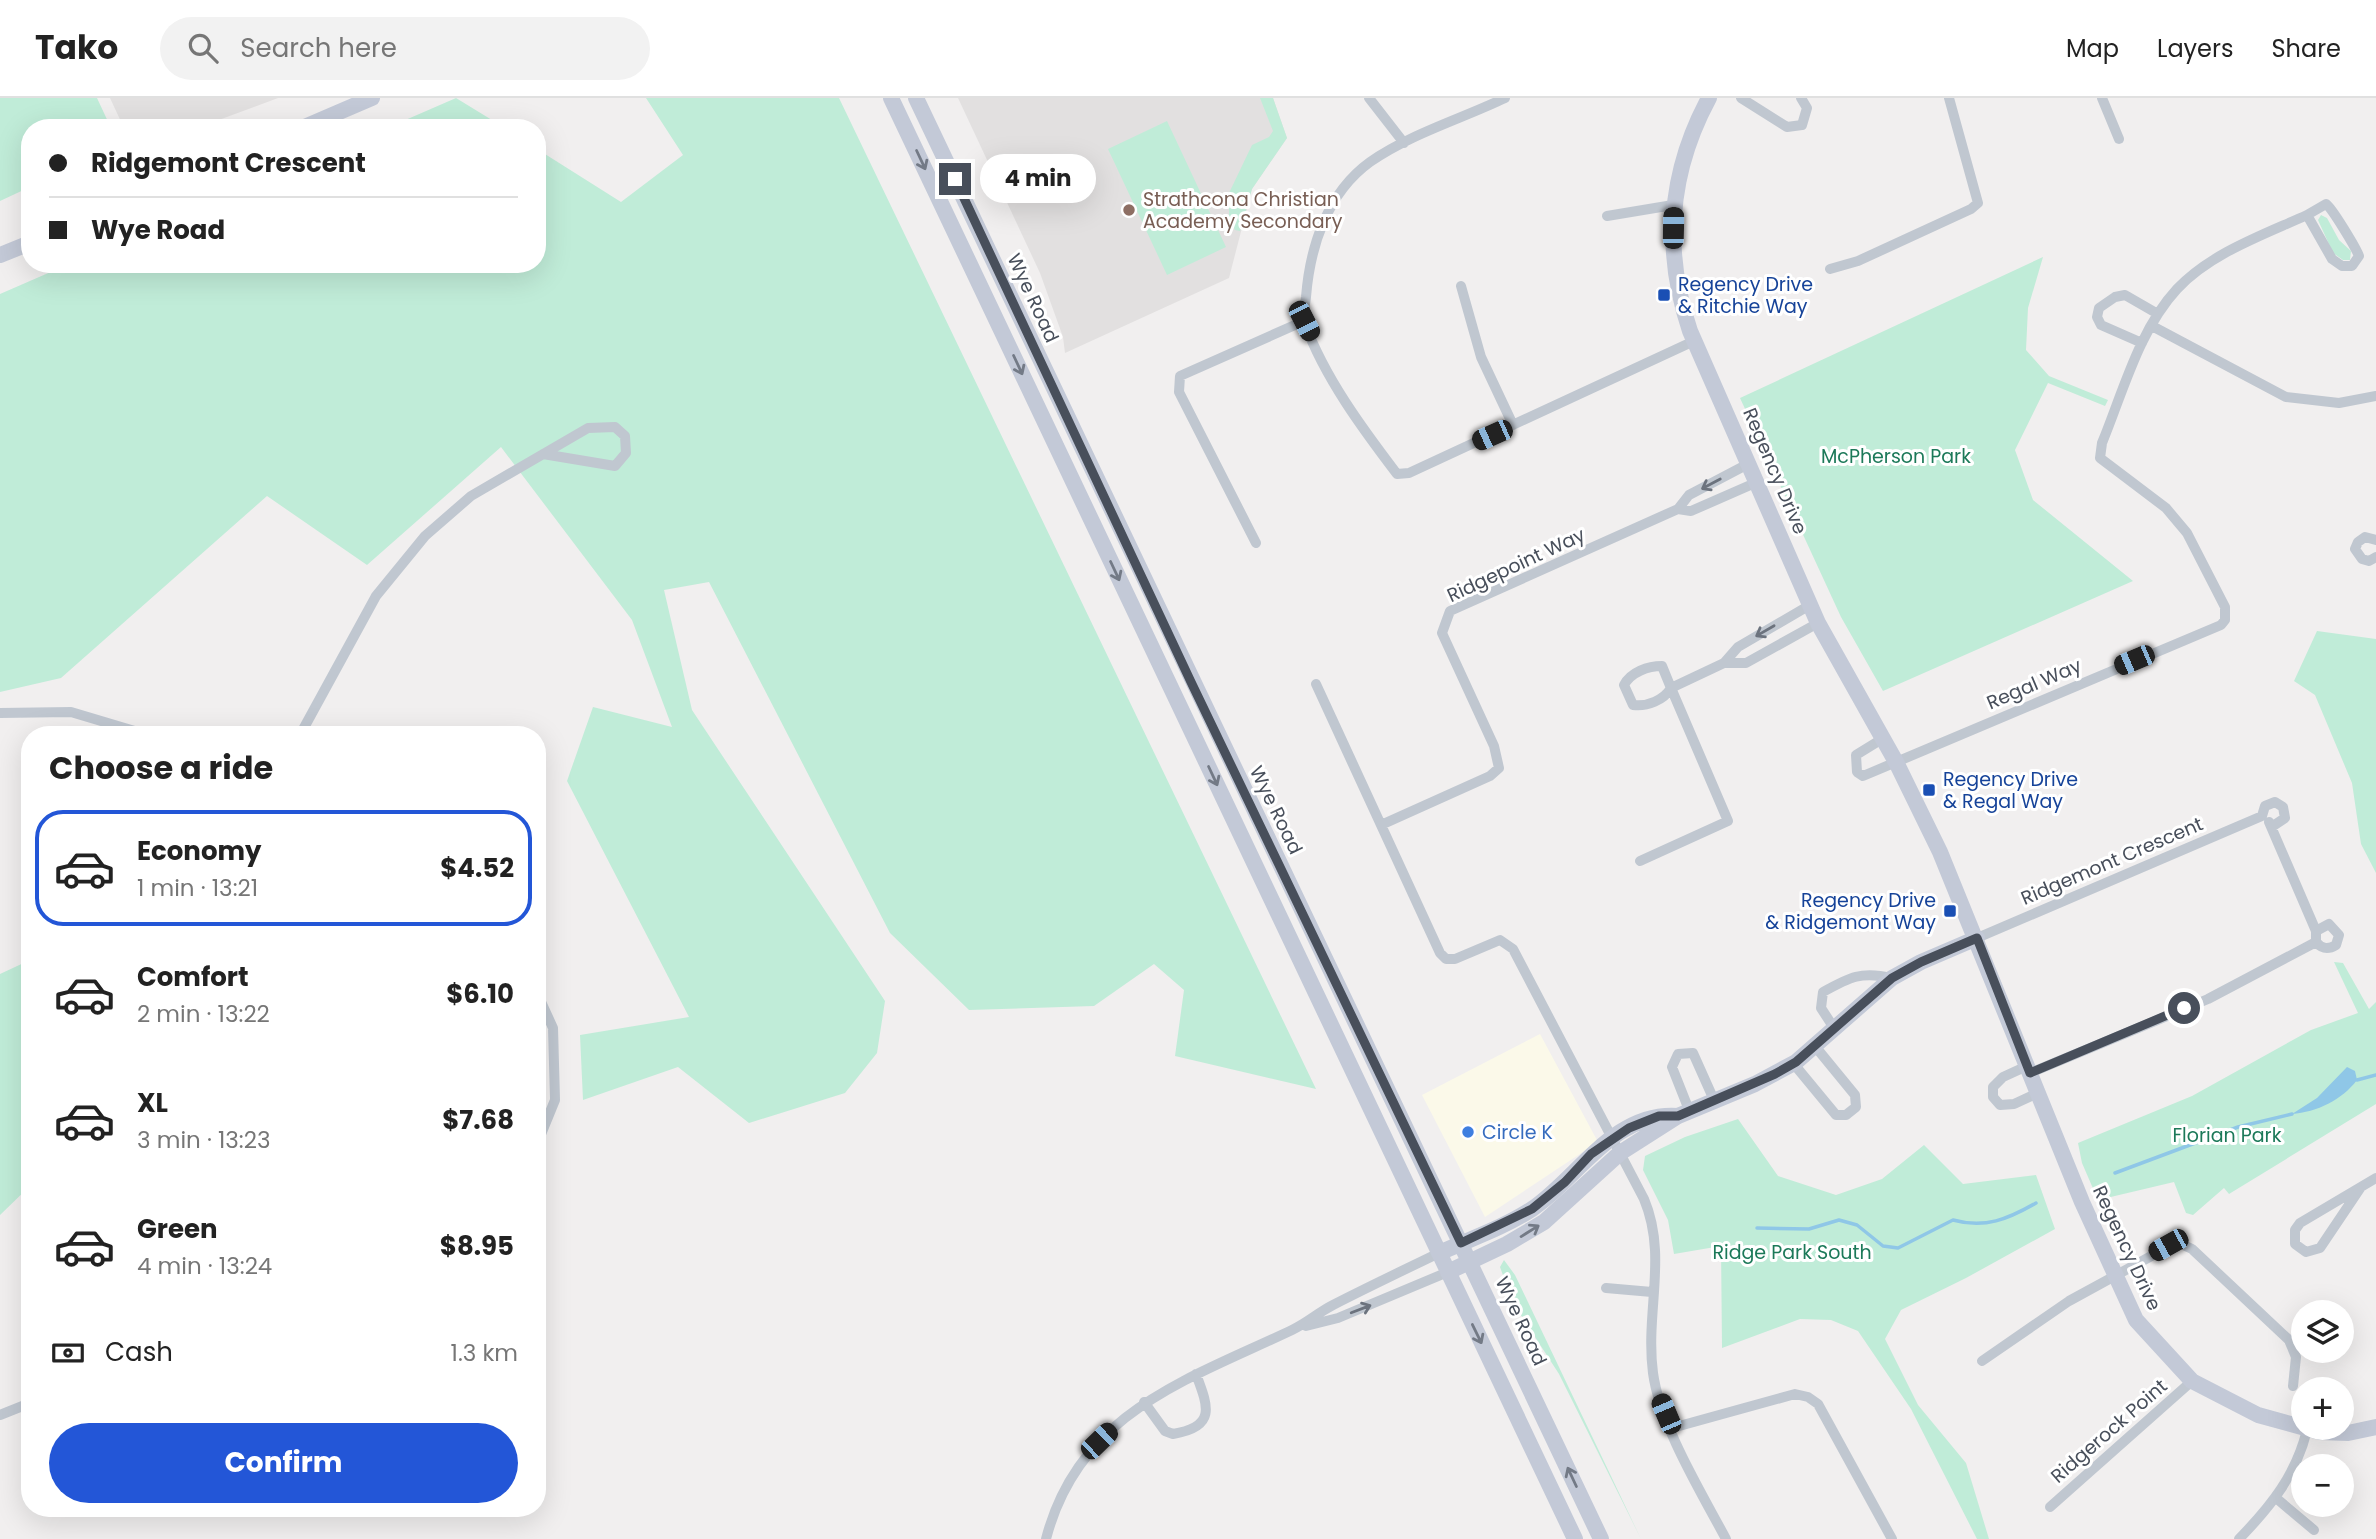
<!DOCTYPE html>
<meta charset="utf-8">
<style>
:root{--surface:#fff;--page:#f2f2f2;--text:#222;--muted:#767676;--line:#e0e0e0;--accent:#2356d7}
body{margin:0;font-family:Poppins,sans-serif;background:var(--page);color:var(--text);height:100vh;display:flex;flex-direction:column;font-size:26px;white-space:nowrap}
*{box-sizing:border-box;margin:0}
p{font-size:23px;color:var(--muted)}
.icon{flex:none;width:38px;height:38px;fill:none;stroke:currentColor;stroke-width:2;stroke-linecap:round;stroke-linejoin:round}
.map{position:relative;flex:1;overflow:hidden}
.details{position:absolute;left:21px;top:628px;width:525px;height:791px;display:flex;flex-direction:column;background:var(--surface);border-radius:28px;box-shadow:0 7px 28px #0002}
.details>*{flex:none}
.guide{position:absolute;left:21px;top:21px;width:525px;height:154px;border-radius:28px;box-shadow:0 7px 28px #0002;display:grid;align-content:center;height:154px;padding:0 28px;background:var(--surface)}
.fabs{position:absolute;left:2291px;top:1202px;display:grid;gap:14px}
.fabs a{display:grid;place-items:center;width:63px;height:63px;border-radius:50%;background:var(--surface);box-shadow:0 7px 28px #0002;font-size:35px}
.end{position:absolute;width:32px;height:32px;margin:-16px;border:9px solid #484f5b;background:#fff;box-shadow:0 0 0 4px #fff}
.from{border-radius:50%}
.bubble{position:absolute;height:49px;border-radius:24px;background:var(--surface);box-shadow:0 7px 28px #0002;font-size:23px;font-weight:700;line-height:49px;text-align:center}
.car{position:absolute;width:21px;height:42px;margin:-21px -10px;border-radius:9px;box-shadow:0 0 5px 2px #0007;background:linear-gradient(#222 24%,#8ab4d8 0 40%,#222 0 76%,#8ab4d8 0 86%,#222 0)}
.guide b{display:flex;align-items:center;gap:24px;height:66px;font-size:26px}
.guide b+b{border-top:2px solid var(--line)}
.guide i{width:18px;height:18px;background:var(--text)}
ul{padding:0;list-style:none}
li{display:flex;align-items:center;gap:21px;height:116px;margin:0 14px 10px;padding:0 14px;border:4px solid transparent;border-radius:28px}
li div{flex:1}
li b{display:block;font-size:26px}
li em{font-style:normal;font-weight:700}
li.active{border-color:var(--accent)}
li>.icon{width:63px;height:63px;stroke-width:1.5}
h2{padding:0 28px;font-size:32px;line-height:84px}
.pay{display:flex;align-items:center;gap:18px;height:77px;padding:0 28px;font-size:26px}
.pay p{margin-inline-start:auto}
.action{display:flex;gap:14px;margin-top:auto;padding:14px 28px}
.action a{flex:1;height:80px;border-radius:42px;background:var(--accent);color:#fff;font-size:28px;font-weight:700;line-height:80px;text-align:center}
header{display:flex;align-items:center;gap:42px;box-sizing:border-box;height:98px;padding:0 35px;background:var(--surface);border-bottom:2px solid var(--line)}
header strong{font-size:33px}
nav{display:flex;gap:38px;margin-inline-start:auto;font-size:24px}
.search{width:490px;height:63px;background:var(--page);display:flex;align-items:center;gap:18px;box-sizing:border-box;padding:0 24px;border-radius:38px;color:var(--muted);font-size:26px}
.map>svg:first-child{display:block}
.commercial{fill:#fbf9e9}
.education{fill:#e2e0e0}
.green{fill:#c0ecd8}
.water{fill:#8fc7e7}
.lines{fill:none;stroke-linecap:round;stroke-linejoin:round}
.stream{stroke:#8fc7e7;stroke-width:3.5}
.street{stroke:#c0c7d0;stroke-width:10}
.secondary{stroke:#c3c9d7;stroke-width:16}
.oneway{stroke:#737a86}
.oneway2{stroke:#6c737e}
.route{stroke:#484f5b;stroke-width:9}
.education-dot{fill:#8d6e63;stroke:#fff;stroke-width:2.5}
.transit-dot{fill:#1a4fb4;stroke:#fff;stroke-width:2.5}
.shop-dot{fill:#3f7fe0;stroke:#fff;stroke-width:2.5}
.labels{text-anchor:middle;dominant-baseline:central;stroke-width:6;stroke-linejoin:round;paint-order:stroke}
.education-label{font-size:19px;fill:#785e54;stroke:#fff;text-anchor:start}
.transit-label{font-size:19px;fill:#164399;stroke:#fff;text-anchor:start}
.street-label{font-size:19px;fill:#484f5b;stroke:#fff}
.park-label{font-size:19px;fill:#1c7959;stroke:#fff}
.shop-label{font-size:19px;fill:#366cbe;stroke:#fff;text-anchor:start}
</style>
<header>
<strong>Tako</strong>
<div class="search"><svg class="icon" aria-label="search" viewBox="0 0 24 24"><circle cx="10" cy="10" r="6"/><path d="M15 15l6 6"/></svg>Search here</div>
<nav><a>Map</a><a>Layers</a><a>Share</a></nav>
</header>
<div class="map">
<svg width="2376" height="1441" viewBox="0 0 2376 1441">
<rect width="100%" height="100%" fill="#f1efef"/>
<path class="commercial" d="M1540,936l58,108 -113,75 -63,-122z"/>
<path class="education" d="M110,0h168l-81,30h-73z
M958,0h315l14,40 -35,51 -23,89 -164,75 -2,-16 -23,-64z"/>
<path class="green" d="M0,0h97l14,30h-81v59l-30,14z
M456,0l49,30h-118z
M646,0h193l477,991 -141,-33 9,-66 -30,-26 -60,42 -125,4 -79,-77 -181,-351 -45,8 28,120 193,291 -8,52 -32,40 -96,30 -71,-56 -95,33 -3,-65 109,-18 -122,-236 26,-74 79,20 -40,-107 -131,-173 -134,118 -100,-69 -206,182 -61,14v-398l69,-30h468v-115l84,53 62,-47z
M1260,0h13l14,40 -35,51 -12,42 -5,-1 -6,-10v-27l23,-48 17,-8 4,-6z
M1167,23l59,126 -59,28 -59,-126z
M2321,117l6,3 12,22 12,11 -1,9h-7l-10,-7 -15,-33z
M2043,159l-15,51 -2,42 23,26 59,24 -3,6 -57,-23 -33,67 18,50 100,81 -250,110 -42,-74 -101,-219z
M2317,533l59,8v234l-15,-29 -9,-61 -37,-88 -21,-14z
M30,862v226l-30,29v-241z
M2334,864l9,1 26,46 7,-7v102l-147,90 -5,-6 -31,27 -7,-2 -12,-31 -76,18 -16,-37 -4,-20 114,-47 119,-66 47,-17z
M1738,1021l40,57 58,19 46,-16 42,-34 39,39 73,-9 19,54 -89,49 -65,32 -16,29 33,66 48,58 23,76h-12l-66,-130 -53,-78 -27,-11 -31,-1 -78,29 -1,-102 -47,8 -6,-34 -25,-50 2,-14 40,-19z
M1504,1162l11,15 126,264 -82,-165 -46,-71 -13,-36z"/>
<path class="water" d="M2347,969l8,4 2,9c-15,20 -40,32 -65,34l25,-16z"/>
<g class="lines">
<path class="stream" d="M2357,982l19,-5
M2115,1075l123,-46 54,-13
M1757,1130l52,1 30,-9 18,5 26,21 15,2 55,-28c32,9 55,-1 83,-17"/>
<path class="street" d="M1369,0l35,45
M1505,0c-44,21 -95,36 -135,64 -43,31 -60,85 -64,135 -1,9 -4,19 -1,27 20,54 57,104 92,150l12,-1 285,-132
M1741,0l46,29 15,-2 5,-17 -6,-10
M2102,0l17,41
M2326,106c6,4 30,44 33,52l-7,10h-10l-10,-7 -25,-44z
M1607,118l66,-11
M1830,171l28,-8 113,-52 7,-6 -29,-105
M1461,188l20,71 32,68
M2152,228l134,71 53,6 37,-7
M2142,245l-41,-18 -4,-8 2,-9 16,-11 10,-2 33,19
M1678,411l13,2 64,-28
M2376,442l-11,-3 -7,5 -3,7 7,10 7,2 7,-4
M1256,445l-77,-151 1,-16 124,-55
M1724,565l14,-16 72,-42
M1316,586l124,269 6,6h9l45,-19 13,9 131,250c24,57 1,113 9,174 7,52 48,119 73,166
M0,615l71,-1 77,23
M300,637l76,-139 49,-60 46,-40 117,-68 27,-1 10,9 1,17 -11,13 -72,-12
M1882,641l-26,16 1,17 6,4 358,-151 4,-5v-13l-38,-74 -21,-25 -66,-50 2,-15c21,-51 37,-113 75,-154 34,-36 86,-54 130,-74
M2269,724l47,109v11
M1381,727l109,-49 9,-8 -5,-22 -52,-113 8,-22 228,-102 11,-14 59,-31
M1640,763l88,-40 -57,-133 -9,-22c-14,0 -31,6 -38,19l9,20c14,2 31,-5 38,-17l53,-25h22l72,-40
M2316,833l13,-7 10,11 -3,10c-8,5 -14,4 -20,-3
M1977,840l285,-122 3,-10 10,-4 8,5 2,11 -12,8
M537,895l16,35 2,72 -18,44
M1834,930l-13,-20 2,-16c27,-15 38,-21 69,-14
M1793,965l43,52h10l10,-8 -1,-12 -41,-50
M2027,968l-24,11 -10,10v10l7,8 14,-1 24,-11
M2030,975l178,-74 108,-57
M1689,1012l-17,-43 6,-13 15,-1 21,47
M2361,1089l-41,61 -14,4 -11,-8v-14l5,-7 76,-45
M1606,1190l46,4
M1306,1228l32,-8 110,-46
M1982,1263l87,-60 108,-59 15,7 97,91 7,17 -3,29
M1144,1304l21,29 8,3c44,-7 35,-28 23,-60
M0,1317l30,-12
M1672,1330l123,-34 13,3 10,7 74,135
M2276,1400l38,32
M2050,1409l142,-126
M1046,1441c33,-127 141,-159 246,-209 15,-7 27,-18 41,-25 35,-18 71,-35 106,-52
M2239,1441c32,-33 57,-64 68,-109"/>
<path class="secondary" d="M891,0l684,1441
M916,0l685,1441
M1709,0c-40,74 -46,153 -19,233l128,292 78,139 44,90 142,350 54,118 56,61 66,34 62,17 28,1 28,-6
M302,30l70,-30
M0,157l30,-12
M1439,1155c31,-14 64,-25 93,-44 46,-31 82,-98 146,-93
M1448,1174l59,-28 37,-22 76,-69 58,-37 77,-32 41,-22 96,-84 29,-16 56,-24"/>
</g>
<defs><path id="oneway-shaft" d="M-6 0H5M1.5-3L5.5 0L1.5 3" fill="none" stroke-width="1.6" stroke-linecap="round" stroke-linejoin="round" transform="scale(1.75)"/></defs>
<g class="oneway">
<use href="#oneway-shaft" transform="translate(921 62) rotate(65)"/>
<use href="#oneway-shaft" transform="translate(1018 267) rotate(65)"/>
<use href="#oneway-shaft" transform="translate(1115 473) rotate(65)"/>
<use href="#oneway-shaft" transform="translate(1213 678) rotate(65)"/>
<use href="#oneway-shaft" transform="translate(1530 1133) rotate(-32)"/>
<use href="#oneway-shaft" transform="translate(1477 1236) rotate(64)"/>
<use href="#oneway-shaft" transform="translate(1572 1379) rotate(-115)"/>
</g>
<g class="oneway2">
<use href="#oneway-shaft" transform="translate(1711 386) rotate(152)"/>
<use href="#oneway-shaft" transform="translate(1765 533) rotate(150)"/>
<use href="#oneway-shaft" transform="translate(1361 1211) rotate(-21)"/>
</g>
<g class="lines">
<path class="route" d="M955,81l236,503 270,561 71,-34 33,-27 26,-28 38,-26 30,-12h19l97,-42 21,-12 96,-84 29,-16 56,-24 53,135 154,-65"/>
</g>
<circle class="education-dot" cx="1129" cy="112" r="7"/>
<g class="transit-dot">
<rect x="1657" y="190" width="14" height="14" rx="3.5"/>
<rect x="1922" y="685" width="14" height="14" rx="3.5"/>
<rect x="1943" y="806" width="14" height="14" rx="3.5"/>
</g>
<circle class="shop-dot" cx="1468" cy="1034" r="7"/>
<g class="labels">
<g class="education-label">
<text x="1143" y="101">Strathcona Christian<tspan x="1143" dy="22">Academy Secondary</tspan></text>
</g>
<g class="transit-label">
<text x="1678" y="186">Regency Drive<tspan x="1678" dy="22">&amp; Ritchie Way</tspan></text>
<text x="1943" y="681">Regency Drive<tspan x="1943" dy="22">&amp; Regal Way</tspan></text>
<text x="1936" y="802" text-anchor="end">Regency Drive<tspan x="1936" dy="22">&amp; Ridgemont Way</tspan></text>
</g>
<g class="street-label">
<text transform="translate(1033 200) rotate(65)">Wye Road</text>
<text transform="translate(1775 373) rotate(67)">Regency Drive</text>
<text transform="translate(1516 467) rotate(-25)">Ridgepoint Way</text>
<text transform="translate(2034 586) rotate(-23)">Regal Way</text>
<text transform="translate(1276 712) rotate(64)">Wye Road</text>
<text transform="translate(2112 763) rotate(-23)">Ridgemont Crescent</text>
<text transform="translate(2127 1150) rotate(65)">Regency Drive</text>
<text transform="translate(1521 1223) rotate(65)">Wye Road</text>
<text transform="translate(2109 1333) rotate(-41)">Ridgerock Point</text>
</g>
<g class="park-label">
<text x="1896" y="358">McPherson Park</text>
<text x="2227" y="1037">Florian Park</text>
<text x="1792" y="1154">Ridge Park South</text>
</g>
<g class="shop-label">
<text x="1482" y="1034">Circle K</text>
</g>
</g>
</svg>
<div class="fabs">
<a><svg class="icon" aria-label="layers" viewBox="0 0 24 24"><path d="M12 4l9 5-9 5-9-5zM3 14l9 5 9-5"/></svg></a>
<a>+</a>
<a>−</a>
</div>
<i class="end from" style="left:2184px;top:910px"></i>
<i class="end" style="left:955px;top:81px"></i>
<div class="bubble" style="left:980px;top:56px;width:116px">4 min</div>
<i class="car" style="left:1673px;top:130px;rotate:1deg"></i>
<i class="car" style="left:1304px;top:223px;rotate:153deg"></i>
<i class="car" style="left:1492px;top:337px;rotate:246deg"></i>
<i class="car" style="left:2134px;top:562px;rotate:247deg"></i>
<i class="car" style="left:2168px;top:1147px;rotate:241deg"></i>
<i class="car" style="left:1666px;top:1316px;rotate:337deg"></i>
<i class="car" style="left:1099px;top:1343px;rotate:46deg"></i>
<div class="guide">
<b><i class="from"></i>Ridgemont Crescent</b>
<b><i></i>Wye Road</b>
</div>
<section class="details">
<h2>Choose a ride</h2>
<ul>
<li class="active"><svg class="icon" aria-label="car" viewBox="0 0 24 24"><path d="M5 17H2v-5l4-1 3-4h7l3 4 3 1v5h-3M9 17h6M6 11h13"/><circle cx="7" cy="17" r="2"/><circle cx="17" cy="17" r="2"/></svg><div><b>Economy</b><p>1 min · 13:21</p></div><em>$4.52</em></li>
<li><svg class="icon" aria-label="car" viewBox="0 0 24 24"><path d="M5 17H2v-5l4-1 3-4h7l3 4 3 1v5h-3M9 17h6M6 11h13"/><circle cx="7" cy="17" r="2"/><circle cx="17" cy="17" r="2"/></svg><div><b>Comfort</b><p>2 min · 13:22</p></div><em>$6.10</em></li>
<li><svg class="icon" aria-label="car" viewBox="0 0 24 24"><path d="M5 17H2v-5l4-1 3-4h7l3 4 3 1v5h-3M9 17h6M6 11h13"/><circle cx="7" cy="17" r="2"/><circle cx="17" cy="17" r="2"/></svg><div><b>XL</b><p>3 min · 13:23</p></div><em>$7.68</em></li>
<li><svg class="icon" aria-label="car" viewBox="0 0 24 24"><path d="M5 17H2v-5l4-1 3-4h7l3 4 3 1v5h-3M9 17h6M6 11h13"/><circle cx="7" cy="17" r="2"/><circle cx="17" cy="17" r="2"/></svg><div><b>Green</b><p>4 min · 13:24</p></div><em>$8.95</em></li>
</ul>
<div class="pay"><svg class="icon" aria-label="cash" viewBox="0 0 24 24"><path d="M3 7h18v10H3z"/><circle cx="12" cy="12" r="2"/></svg>Cash<p>1.3 km</p></div>
<div class="action"><a>Confirm</a></div>
</section>
</div>
